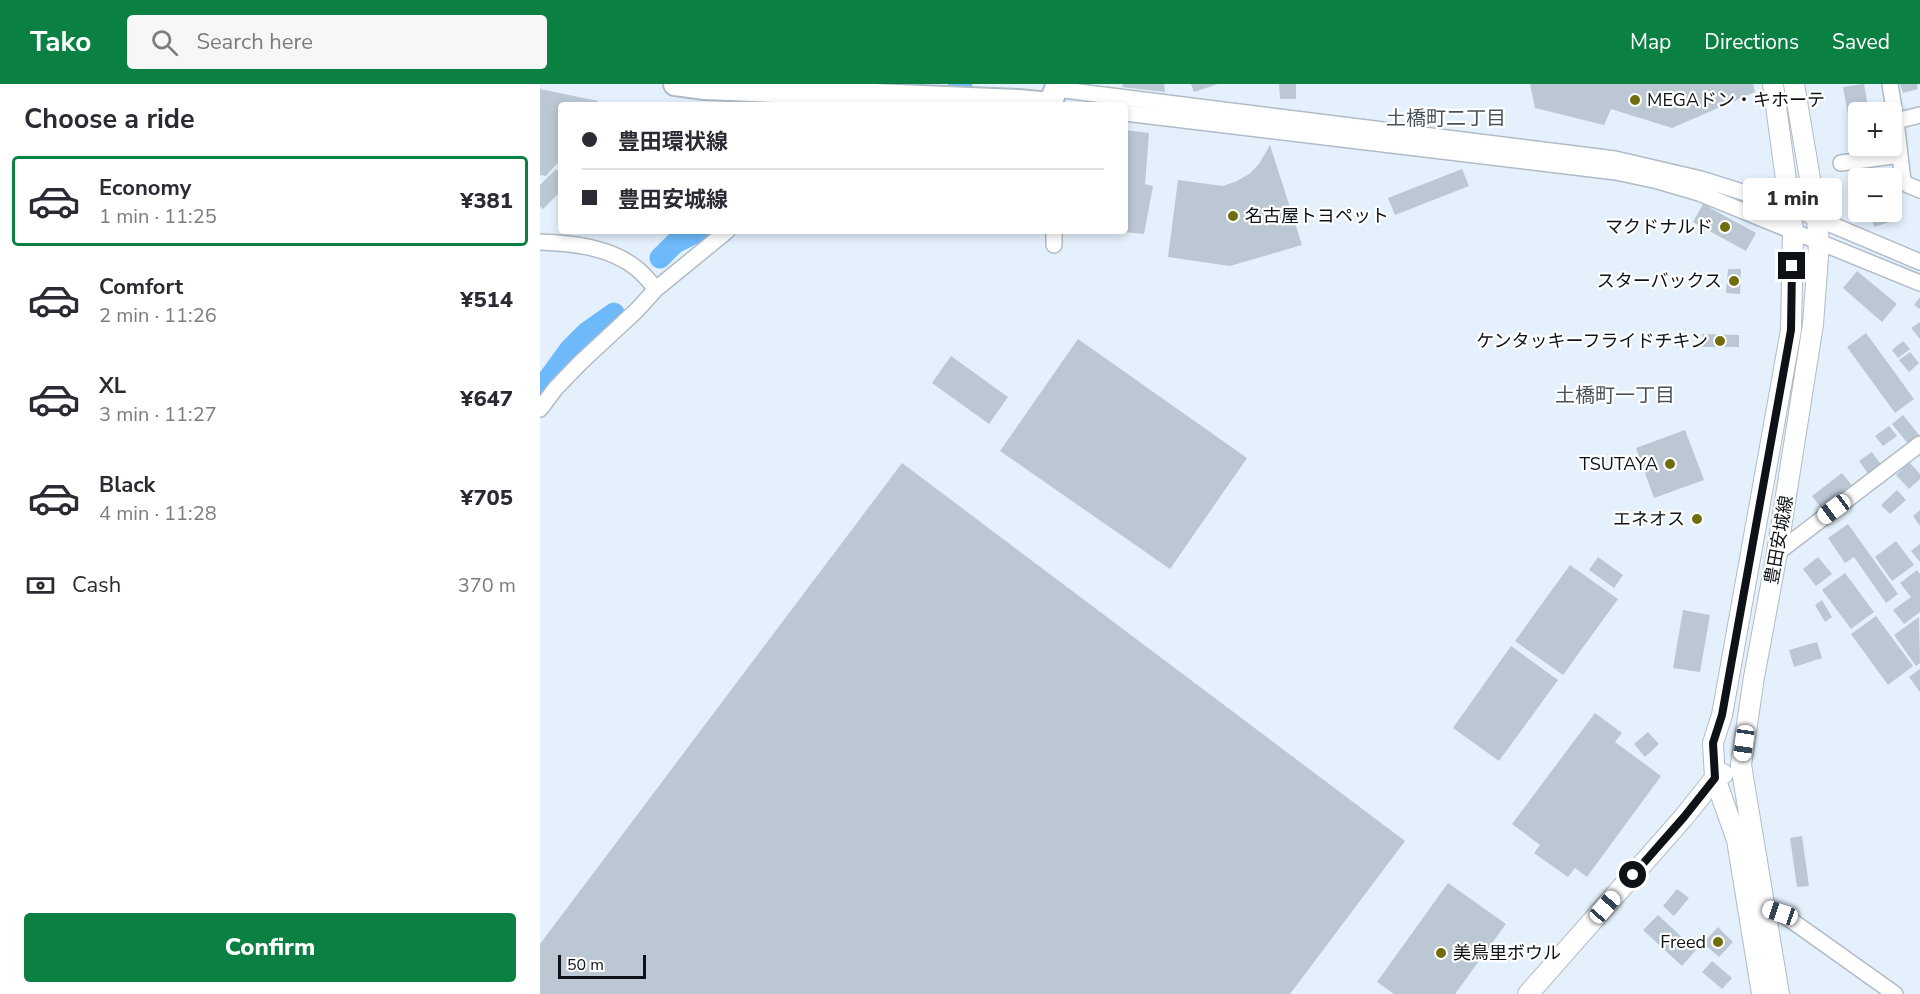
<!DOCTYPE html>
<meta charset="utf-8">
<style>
:root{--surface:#fff;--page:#f7f7f7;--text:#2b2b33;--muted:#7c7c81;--line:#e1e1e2;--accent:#0b8043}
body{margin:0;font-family:"Nunito Sans","Noto Sans JP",sans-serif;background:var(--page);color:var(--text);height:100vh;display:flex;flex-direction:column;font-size:22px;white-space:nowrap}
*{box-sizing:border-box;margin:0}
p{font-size:20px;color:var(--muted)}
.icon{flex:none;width:33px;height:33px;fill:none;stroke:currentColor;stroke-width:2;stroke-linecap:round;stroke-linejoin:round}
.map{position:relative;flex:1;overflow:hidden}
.sheet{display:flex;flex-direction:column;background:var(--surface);width:540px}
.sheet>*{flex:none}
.top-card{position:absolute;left:18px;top:18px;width:570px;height:132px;border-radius:6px;box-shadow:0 3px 9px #0003;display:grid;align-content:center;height:132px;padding:0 24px;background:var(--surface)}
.controls{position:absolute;left:1308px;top:18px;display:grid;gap:12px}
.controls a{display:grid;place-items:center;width:54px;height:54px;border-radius:6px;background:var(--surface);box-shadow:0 3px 9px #0003;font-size:30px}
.scale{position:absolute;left:18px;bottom:15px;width:88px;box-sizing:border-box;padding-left:6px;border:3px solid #0e1216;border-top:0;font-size:16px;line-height:21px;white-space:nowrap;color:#0e1216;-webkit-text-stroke:4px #fff;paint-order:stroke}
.end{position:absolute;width:27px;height:27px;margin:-14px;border:8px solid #0e1216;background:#fff;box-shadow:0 0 0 3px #fff}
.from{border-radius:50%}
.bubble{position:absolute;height:42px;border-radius:6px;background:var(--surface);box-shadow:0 3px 9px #0003;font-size:20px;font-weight:800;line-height:42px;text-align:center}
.car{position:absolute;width:18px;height:36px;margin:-18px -9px;border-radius:8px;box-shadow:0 0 4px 2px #0007;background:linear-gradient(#fff 24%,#345 0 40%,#fff 0 76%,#345 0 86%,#fff 0)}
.top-card b{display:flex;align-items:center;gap:21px;height:57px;font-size:22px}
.top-card b+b{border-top:2px solid var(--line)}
.top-card i{width:15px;height:15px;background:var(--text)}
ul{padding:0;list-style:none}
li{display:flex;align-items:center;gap:18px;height:90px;margin:0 12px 9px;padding:0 12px;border:3px solid transparent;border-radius:6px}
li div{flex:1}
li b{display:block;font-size:22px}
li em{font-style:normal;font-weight:800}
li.current{border-color:var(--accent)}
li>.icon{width:54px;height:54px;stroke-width:1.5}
h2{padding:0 24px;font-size:27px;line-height:72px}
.pay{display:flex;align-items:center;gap:15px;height:66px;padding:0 24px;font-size:22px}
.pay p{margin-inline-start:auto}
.action{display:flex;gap:12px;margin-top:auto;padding:12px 24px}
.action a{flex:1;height:69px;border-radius:6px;background:var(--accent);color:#fff;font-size:24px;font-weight:800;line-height:69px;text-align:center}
header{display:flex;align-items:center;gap:36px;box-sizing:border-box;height:84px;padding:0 30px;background:var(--accent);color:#fff}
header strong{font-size:28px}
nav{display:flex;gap:33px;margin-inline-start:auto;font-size:21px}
.search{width:420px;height:54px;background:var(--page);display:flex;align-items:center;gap:15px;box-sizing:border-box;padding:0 21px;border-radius:6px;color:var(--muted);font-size:22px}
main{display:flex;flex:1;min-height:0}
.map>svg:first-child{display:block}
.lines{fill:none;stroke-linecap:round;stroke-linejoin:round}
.river{stroke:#6eb9fa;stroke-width:21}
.building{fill:#bbc7d2}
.minor-casing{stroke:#b0bbc7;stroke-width:18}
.major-casing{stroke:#b0bbc7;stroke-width:22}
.highway-casing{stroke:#b0bbc7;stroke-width:26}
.minor{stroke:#fff;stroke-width:15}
.major{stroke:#fff;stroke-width:20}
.highway{stroke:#fff;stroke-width:22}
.route{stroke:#0e1216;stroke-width:8}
.poi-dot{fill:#706d0d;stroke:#fff;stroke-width:2}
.labels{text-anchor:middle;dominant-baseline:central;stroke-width:4.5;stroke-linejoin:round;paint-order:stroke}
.poi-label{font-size:18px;fill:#0e1216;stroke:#fff;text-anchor:end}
.street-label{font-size:18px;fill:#0e1216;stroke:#fff}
.neighbourhood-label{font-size:20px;fill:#49535c;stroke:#fff}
</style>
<header>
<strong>Tako</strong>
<div class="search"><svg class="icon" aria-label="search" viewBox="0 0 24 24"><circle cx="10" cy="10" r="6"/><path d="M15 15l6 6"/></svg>Search here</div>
<nav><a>Map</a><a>Directions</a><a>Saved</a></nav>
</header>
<main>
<section class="sheet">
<h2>Choose a ride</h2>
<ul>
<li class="current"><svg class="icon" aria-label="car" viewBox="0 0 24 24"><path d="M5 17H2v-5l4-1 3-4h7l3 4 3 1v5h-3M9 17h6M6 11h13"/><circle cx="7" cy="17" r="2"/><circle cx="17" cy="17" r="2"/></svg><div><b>Economy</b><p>1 min · 11:25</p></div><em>¥381</em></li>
<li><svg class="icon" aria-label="car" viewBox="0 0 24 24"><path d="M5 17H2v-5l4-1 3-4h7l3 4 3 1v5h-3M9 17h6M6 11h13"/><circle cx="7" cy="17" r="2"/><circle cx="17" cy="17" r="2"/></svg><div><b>Comfort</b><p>2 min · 11:26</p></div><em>¥514</em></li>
<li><svg class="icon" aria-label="car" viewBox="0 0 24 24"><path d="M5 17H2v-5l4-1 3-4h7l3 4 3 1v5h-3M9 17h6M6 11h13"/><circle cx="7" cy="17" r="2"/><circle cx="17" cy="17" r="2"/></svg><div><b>XL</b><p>3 min · 11:27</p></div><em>¥647</em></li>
<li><svg class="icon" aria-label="car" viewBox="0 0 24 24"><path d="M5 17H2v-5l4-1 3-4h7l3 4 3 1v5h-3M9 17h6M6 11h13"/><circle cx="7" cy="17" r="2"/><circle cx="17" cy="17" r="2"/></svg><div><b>Black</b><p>4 min · 11:28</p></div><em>¥705</em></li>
</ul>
<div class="pay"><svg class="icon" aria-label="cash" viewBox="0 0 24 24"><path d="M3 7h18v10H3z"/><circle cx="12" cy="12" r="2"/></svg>Cash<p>370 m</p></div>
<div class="action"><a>Confirm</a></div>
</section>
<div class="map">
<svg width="1380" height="910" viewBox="0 0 1380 910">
<rect width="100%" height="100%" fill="#e4f1fc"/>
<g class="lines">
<path class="river" d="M405,21l17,-21
M120,174l15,-15 24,-12
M0,306l30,-41 17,-17 27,-19"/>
</g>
<path class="building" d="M583,0h41l1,8 -43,-5z
M651,0h27l-24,8z
M739,0h17v15h-16z
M990,0h223l2,8 -83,36 -61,-19 -7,16 -69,-17z
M1324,0l5,28h-11v17l-7,2 -8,-44z
M1360,0h17l1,5 -15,4z
M0,5l58,12 -1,4h-36v54l-15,17 -6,-1z
M585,46l24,3 -4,51 8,2 -9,48 -19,-2z
M730,61l32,100 -72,21 -62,-9 10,-77 45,6 14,-5 12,-7 10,-10z
M16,85l5,5v17l-18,18 -3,-3v-21z
M922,85l7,17 -74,29 -7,-17z
M1163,120l53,29 -10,18 -53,-29z
M1330,128h17l3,10 -16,5z
M1188,185h13l-1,25 -14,-1z
M1317,187l40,33 -15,18 -39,-34z
M1380,213v12l-6,-4z
M1380,238v17l-9,-11z
M1326,249l48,66 -19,14 -48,-66z
M1162,250l37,1v12h-37z
M538,255l169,119 -77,111 -170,-118z
M1363,257l7,8 -12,9 -6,-8z
M1370,268l9,11 -10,9 -10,-12z
M411,272l57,41 -19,27 -57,-41z
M1363,331l17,21v3l-10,7 -18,-22z
M1349,342l8,10 -14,10 -8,-10z
M1145,346l19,50 -50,18 -18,-50z
M1332,368l10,14 -13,9 -10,-14z
M1369,378l11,12v5l-11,10 -13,-14z
M362,379l503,378 -115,153h-750v-50z
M1302,389l12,15 -30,24 -12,-16z
M1357,406l9,10 -16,14 -9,-9z
M1380,426v16l-7,-10z
M1308,440l50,70 -12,9 -32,-46 -9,6 -17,-25z
M1356,457l18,24 -22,16 -17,-24z
M1380,460v18l-9,-11z
M1058,473l25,18 -9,13 -25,-18z
M1278,473l14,17 -16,12 -13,-17z
M1030,481l48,34 -55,76 -48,-34z
M1377,486l3,4v38l-16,12 -11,-14 18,-13 -11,-14z
M1305,489l29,39 -23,17 -29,-39z
M1282,516l10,17 -7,5 -10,-17z
M1143,526l27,5 -10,57 -27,-4z
M1336,532l37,50 -25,19 -37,-51z
M1379,533l1,46 -4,3 -22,-31z
M1277,558l5,16 -28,9 -5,-17z
M971,562l47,34 -59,81 -46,-33z
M1380,585v23l-11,-15z
M1055,629l27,20 -7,9 46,34 -74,101 -12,-9 -7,9 -34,-24 6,-8 -28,-21z
M1108,648l11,12 -14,13 -11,-13z
M1262,752l7,50 -12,1 -7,-49z
M908,799l58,41 -51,70h-61l-17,-12z
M1137,805l12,9 -15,18 -11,-10z
M1118,831l38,35 -14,16 -39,-36z
M1178,843l15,15 -14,15 -16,-14z
M1172,877l20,17 -10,11 -20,-17z"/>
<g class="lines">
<defs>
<path id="minor" d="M1350,0l6,37 24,-6
M516,5l559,70 86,20 89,28 130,55
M585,29l491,59 42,9 41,12 221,90
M1356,37l7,60 5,4 12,5
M1301,79l59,-8
M514,147v14
M0,158c32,1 70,5 96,26 8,6 14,14 20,21
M0,325l15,-20 25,-26 57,-53 19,-21 71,-58
M1237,469l143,-109
M1225,823l16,6 114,81"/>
<path id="major" d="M988,910l156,-177 31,-39 8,-4
M1222,910l-25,-154 -22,-62 -2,-35 9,-28 69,-385 2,-99 -20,-147
M1239,910l-38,-229 13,-88 23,-124 36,-229 6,-81 -2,-23 -23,-136"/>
<path id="highway" d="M135,0l30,4 313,13 32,3 6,-15 4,-5"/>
</defs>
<use href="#minor" class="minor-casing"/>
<use href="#major" class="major-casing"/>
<use href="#highway" class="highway-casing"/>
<use href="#minor" class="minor"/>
<use href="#major" class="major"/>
<use href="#highway" class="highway"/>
</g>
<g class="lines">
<path class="route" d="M1093,791l51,-58 31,-39 -2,-35 9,-28 69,-385 1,-64"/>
</g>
<g class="poi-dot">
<circle cx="1095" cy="16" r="6"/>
<circle cx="693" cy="132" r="6"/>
<circle cx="1185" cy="143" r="6"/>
<circle cx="1194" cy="197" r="6"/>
<circle cx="1180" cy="257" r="6"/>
<circle cx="1130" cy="380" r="6"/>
<circle cx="1157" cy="435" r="6"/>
<circle cx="1178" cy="858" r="6"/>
<circle cx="901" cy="869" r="6"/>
</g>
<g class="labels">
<g class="poi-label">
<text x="1107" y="16" text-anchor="start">MEGAドン・キホーテ</text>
<text x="705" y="132" text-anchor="start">名古屋トヨペット</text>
<text x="1173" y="143">マクドナルド</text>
<text x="1182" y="197">スターバックス</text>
<text x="1168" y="257">ケンタッキーフライドチキン</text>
<text x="1118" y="380">TSUTAYA</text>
<text x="1145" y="435">エネオス</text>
<text x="1166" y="858">Freed</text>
<text x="913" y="869" text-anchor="start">美鳥里ボウル</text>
</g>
<g class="street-label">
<text transform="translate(1239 456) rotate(-80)">豊田安城線</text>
</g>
<g class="neighbourhood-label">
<text x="906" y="34">土橋町二丁目</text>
<text x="1075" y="311">土橋町一丁目</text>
</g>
</g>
</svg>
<div class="controls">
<a>+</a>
<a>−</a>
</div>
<div class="scale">50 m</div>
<i class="end from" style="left:1093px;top:791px"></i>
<i class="end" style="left:1252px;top:182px"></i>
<div class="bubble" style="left:1203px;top:94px;width:99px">1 min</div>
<i class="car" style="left:1294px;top:425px;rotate:233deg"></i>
<i class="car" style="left:1204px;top:659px;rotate:188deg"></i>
<i class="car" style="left:1065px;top:823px;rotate:41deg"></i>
<i class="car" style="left:1240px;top:829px;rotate:289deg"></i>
<div class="top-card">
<b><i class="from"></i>豊田環状線</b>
<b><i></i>豊田安城線</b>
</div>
</div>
</main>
